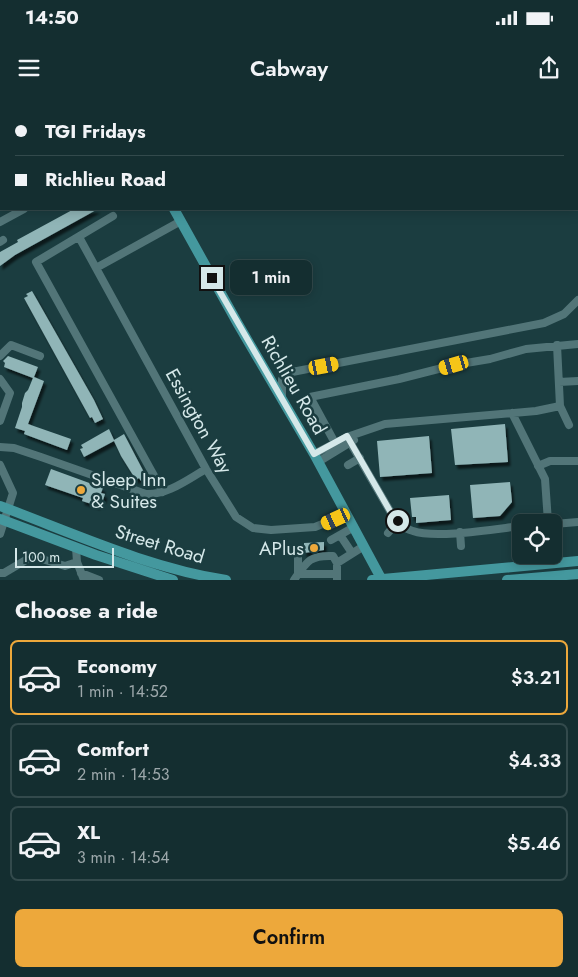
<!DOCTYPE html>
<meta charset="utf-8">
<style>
:root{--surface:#142e30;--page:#1d3638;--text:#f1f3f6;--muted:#9da8ab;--line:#334a4c;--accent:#eda83b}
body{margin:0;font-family:Jost,sans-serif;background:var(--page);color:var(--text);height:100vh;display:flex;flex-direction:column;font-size:19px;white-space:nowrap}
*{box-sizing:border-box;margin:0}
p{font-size:16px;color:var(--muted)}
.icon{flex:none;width:28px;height:28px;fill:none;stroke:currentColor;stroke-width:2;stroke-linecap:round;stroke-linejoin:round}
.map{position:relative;height:480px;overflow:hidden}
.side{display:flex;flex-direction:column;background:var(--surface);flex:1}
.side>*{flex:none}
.top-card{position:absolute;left:0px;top:0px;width:579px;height:110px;box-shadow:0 2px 12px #0003,0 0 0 1px var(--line);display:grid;align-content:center;height:110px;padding:0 15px;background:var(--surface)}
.fabs{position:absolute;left:512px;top:414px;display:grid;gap:10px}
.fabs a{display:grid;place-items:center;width:50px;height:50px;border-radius:8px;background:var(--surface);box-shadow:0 2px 12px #0003,0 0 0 1px var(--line);font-size:25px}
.scale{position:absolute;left:15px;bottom:12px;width:99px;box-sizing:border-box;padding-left:5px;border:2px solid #d5e8e9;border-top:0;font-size:14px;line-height:18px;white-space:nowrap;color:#d5e8e9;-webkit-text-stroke:4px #1b3d40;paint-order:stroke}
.end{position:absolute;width:22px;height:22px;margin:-11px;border:6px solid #d5e8e9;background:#111;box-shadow:0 0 0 2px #111}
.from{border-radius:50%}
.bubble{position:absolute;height:35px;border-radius:8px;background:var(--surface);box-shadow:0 2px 12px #0003,0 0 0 1px var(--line);font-size:16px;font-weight:600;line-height:35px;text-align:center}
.car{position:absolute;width:15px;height:30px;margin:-15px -8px;border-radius:6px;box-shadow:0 0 4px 1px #0007;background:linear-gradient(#f5c518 24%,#345 0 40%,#f5c518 0 76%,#345 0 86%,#f5c518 0)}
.top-card b{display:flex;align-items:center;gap:18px;height:48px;font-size:19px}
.top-card b+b{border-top:1px solid var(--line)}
.top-card i{width:12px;height:12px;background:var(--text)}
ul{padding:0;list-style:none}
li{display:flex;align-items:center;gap:15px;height:75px;margin:0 10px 8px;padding:0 5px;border:2px solid var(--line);border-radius:8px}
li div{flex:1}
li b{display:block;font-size:19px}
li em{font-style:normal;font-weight:600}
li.on{border-color:var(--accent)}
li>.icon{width:45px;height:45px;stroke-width:1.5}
h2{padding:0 15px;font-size:22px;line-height:60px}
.button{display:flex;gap:10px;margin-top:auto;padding:10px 15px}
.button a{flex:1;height:58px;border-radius:8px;background:var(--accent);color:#111;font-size:20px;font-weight:600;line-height:58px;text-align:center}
.status{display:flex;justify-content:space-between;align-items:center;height:35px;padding:0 25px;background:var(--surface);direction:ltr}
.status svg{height:14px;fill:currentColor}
header{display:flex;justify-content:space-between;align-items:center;height:65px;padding:0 15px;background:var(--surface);font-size:22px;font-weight:600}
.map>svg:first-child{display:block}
.building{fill:#90b5b7;filter:url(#shadow)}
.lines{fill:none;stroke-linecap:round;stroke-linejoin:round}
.minor{stroke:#527578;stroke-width:8}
.major{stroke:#44989e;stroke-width:10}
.route{stroke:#d5e8e9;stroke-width:6}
.poi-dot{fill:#eda83b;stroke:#1b3d40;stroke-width:2}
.labels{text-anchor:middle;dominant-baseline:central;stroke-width:5;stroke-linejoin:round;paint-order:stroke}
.street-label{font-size:19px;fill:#d5e8e9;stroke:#1b3d40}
.poi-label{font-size:19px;fill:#d5e8e9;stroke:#1b3d40;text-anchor:start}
</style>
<div class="status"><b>14:50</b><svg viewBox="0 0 49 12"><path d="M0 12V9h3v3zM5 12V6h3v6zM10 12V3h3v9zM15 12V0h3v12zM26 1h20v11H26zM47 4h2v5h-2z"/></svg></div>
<header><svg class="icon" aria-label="menu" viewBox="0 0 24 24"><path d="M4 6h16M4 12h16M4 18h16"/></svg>Cabway<svg class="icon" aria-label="share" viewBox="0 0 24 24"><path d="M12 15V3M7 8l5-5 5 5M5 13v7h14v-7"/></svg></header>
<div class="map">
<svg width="578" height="480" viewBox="0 0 578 480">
<defs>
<filter id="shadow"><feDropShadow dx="2.5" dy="4" stdDeviation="1" flood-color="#0009"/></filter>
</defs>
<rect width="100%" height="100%" fill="#1b3d40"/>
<path class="building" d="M74,109h24l-83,46 -15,11v-14l18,-10 -1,-2z
M32,191l62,109 9,19 -8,4 -3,-6 -2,1 -66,-120 4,-2 -2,-2z
M8,256l30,11 -4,10 10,4 -16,43 43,15 -4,11 -43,-16 1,-3 -10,-3 7,-21v-4l3,-10 3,-3 5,-12 -29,-11 1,-4 -2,-2z
M505,324l3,38 -53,3 -4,-36z
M109,329l5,11 10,-6 23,44 -6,3 -2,-3 -3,2 -15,-24 -7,-15 -30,16 -4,-8 3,-1 -2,-3z
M429,336l3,37 -52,4 -3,-36z
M51,369l52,19 -2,5 4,1 -2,6 -3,-1 -2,7 -16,-5 1,-3 -38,-13z
M510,382l2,20 -12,14 -27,2 -3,-33z
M449,395l2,25 -35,3v-6h-4l-2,-19z
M324,442v8l-20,3v-10z"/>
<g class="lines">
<path class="minor" d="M365,0l1,1
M578,53v-1
M113,116l-77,46 127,230
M0,122l24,-13
M79,137l127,232 30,48 17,11 18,2 44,-3 32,-13
M0,142l3,-2
M96,168l85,-47
M557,245l3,61 9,19
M0,256l11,-11 29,11
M0,279l10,14 -10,28
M559,282l19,-1
M282,297v-18l5,-6 257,-50 20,-9 14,-14
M512,313l33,66 3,43
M347,337l43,74c6,9 12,17 23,20 22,8 82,-2 108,-5
M335,343l-25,-46 89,-18 55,-14 36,-6 36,-10 52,-5
M0,347l14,1 27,9 105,37c22,1 42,-15 60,-25
M314,354l33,-17 38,-13 151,-13 24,-5
M318,362l36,-22
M0,365l13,28 -13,41
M348,365l12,-7
M538,366l12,-5h28
M554,424l24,-2
M460,432l1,14
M388,433l10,-12
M340,435l12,18
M331,440l23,-13
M76,448l1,14 7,18
M298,451v23h39
M42,459l23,7 12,-4
M548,463l2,-8
M0,473h4l27,-16
M81,473l18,7
M294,480c13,-19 16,-25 39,-24l4,7
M337,480v-17l27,-17"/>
<path class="major" d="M115,0l1,1
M174,109l64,115 76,130 68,126
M0,406c73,27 148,62 226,74
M0,419l96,36 77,25
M372,480l206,-19
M507,480l71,-6"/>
</g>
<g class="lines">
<path class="route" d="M212,178l102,176 33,-18 43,75 8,10"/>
</g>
<g class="poi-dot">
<circle cx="81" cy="390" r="5"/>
<circle cx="314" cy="448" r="5"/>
</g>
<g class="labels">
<g class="street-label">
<text transform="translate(294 285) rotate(60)">Richlieu Road</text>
<text transform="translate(199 321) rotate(61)">Essington Way</text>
<text transform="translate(160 444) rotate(17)">Street Road</text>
</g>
<g class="poi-label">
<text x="91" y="379">Sleep Inn<tspan x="91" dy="22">&amp; Suites</tspan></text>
<text x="304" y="448" text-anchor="end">APlus</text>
</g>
</g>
</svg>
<div class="fabs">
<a><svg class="icon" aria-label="locate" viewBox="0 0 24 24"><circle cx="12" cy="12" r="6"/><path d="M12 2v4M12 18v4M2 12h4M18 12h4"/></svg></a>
</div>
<div class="scale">100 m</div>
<i class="end from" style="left:398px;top:421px"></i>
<i class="end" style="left:212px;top:178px"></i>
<div class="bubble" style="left:230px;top:160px;width:82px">1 min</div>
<i class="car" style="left:454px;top:265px;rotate:254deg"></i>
<i class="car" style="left:324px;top:266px;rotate:79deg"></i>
<i class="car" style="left:336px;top:419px;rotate:245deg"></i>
<div class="top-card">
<b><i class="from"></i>TGI Fridays</b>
<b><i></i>Richlieu Road</b>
</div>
</div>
<section class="side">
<h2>Choose a ride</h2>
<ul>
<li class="on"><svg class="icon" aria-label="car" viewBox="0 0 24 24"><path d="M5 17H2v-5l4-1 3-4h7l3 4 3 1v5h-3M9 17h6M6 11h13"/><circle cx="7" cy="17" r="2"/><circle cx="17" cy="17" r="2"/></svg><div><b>Economy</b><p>1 min · 14:52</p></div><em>$3.21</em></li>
<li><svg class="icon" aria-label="car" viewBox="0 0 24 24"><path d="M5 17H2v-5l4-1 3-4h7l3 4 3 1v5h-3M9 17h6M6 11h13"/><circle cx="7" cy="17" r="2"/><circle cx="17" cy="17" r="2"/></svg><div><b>Comfort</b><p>2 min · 14:53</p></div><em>$4.33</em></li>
<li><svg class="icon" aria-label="car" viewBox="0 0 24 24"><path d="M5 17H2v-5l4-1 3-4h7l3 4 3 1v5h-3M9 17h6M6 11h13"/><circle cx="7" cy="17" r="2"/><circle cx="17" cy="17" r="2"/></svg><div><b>XL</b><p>3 min · 14:54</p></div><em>$5.46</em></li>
</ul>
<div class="button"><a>Confirm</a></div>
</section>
